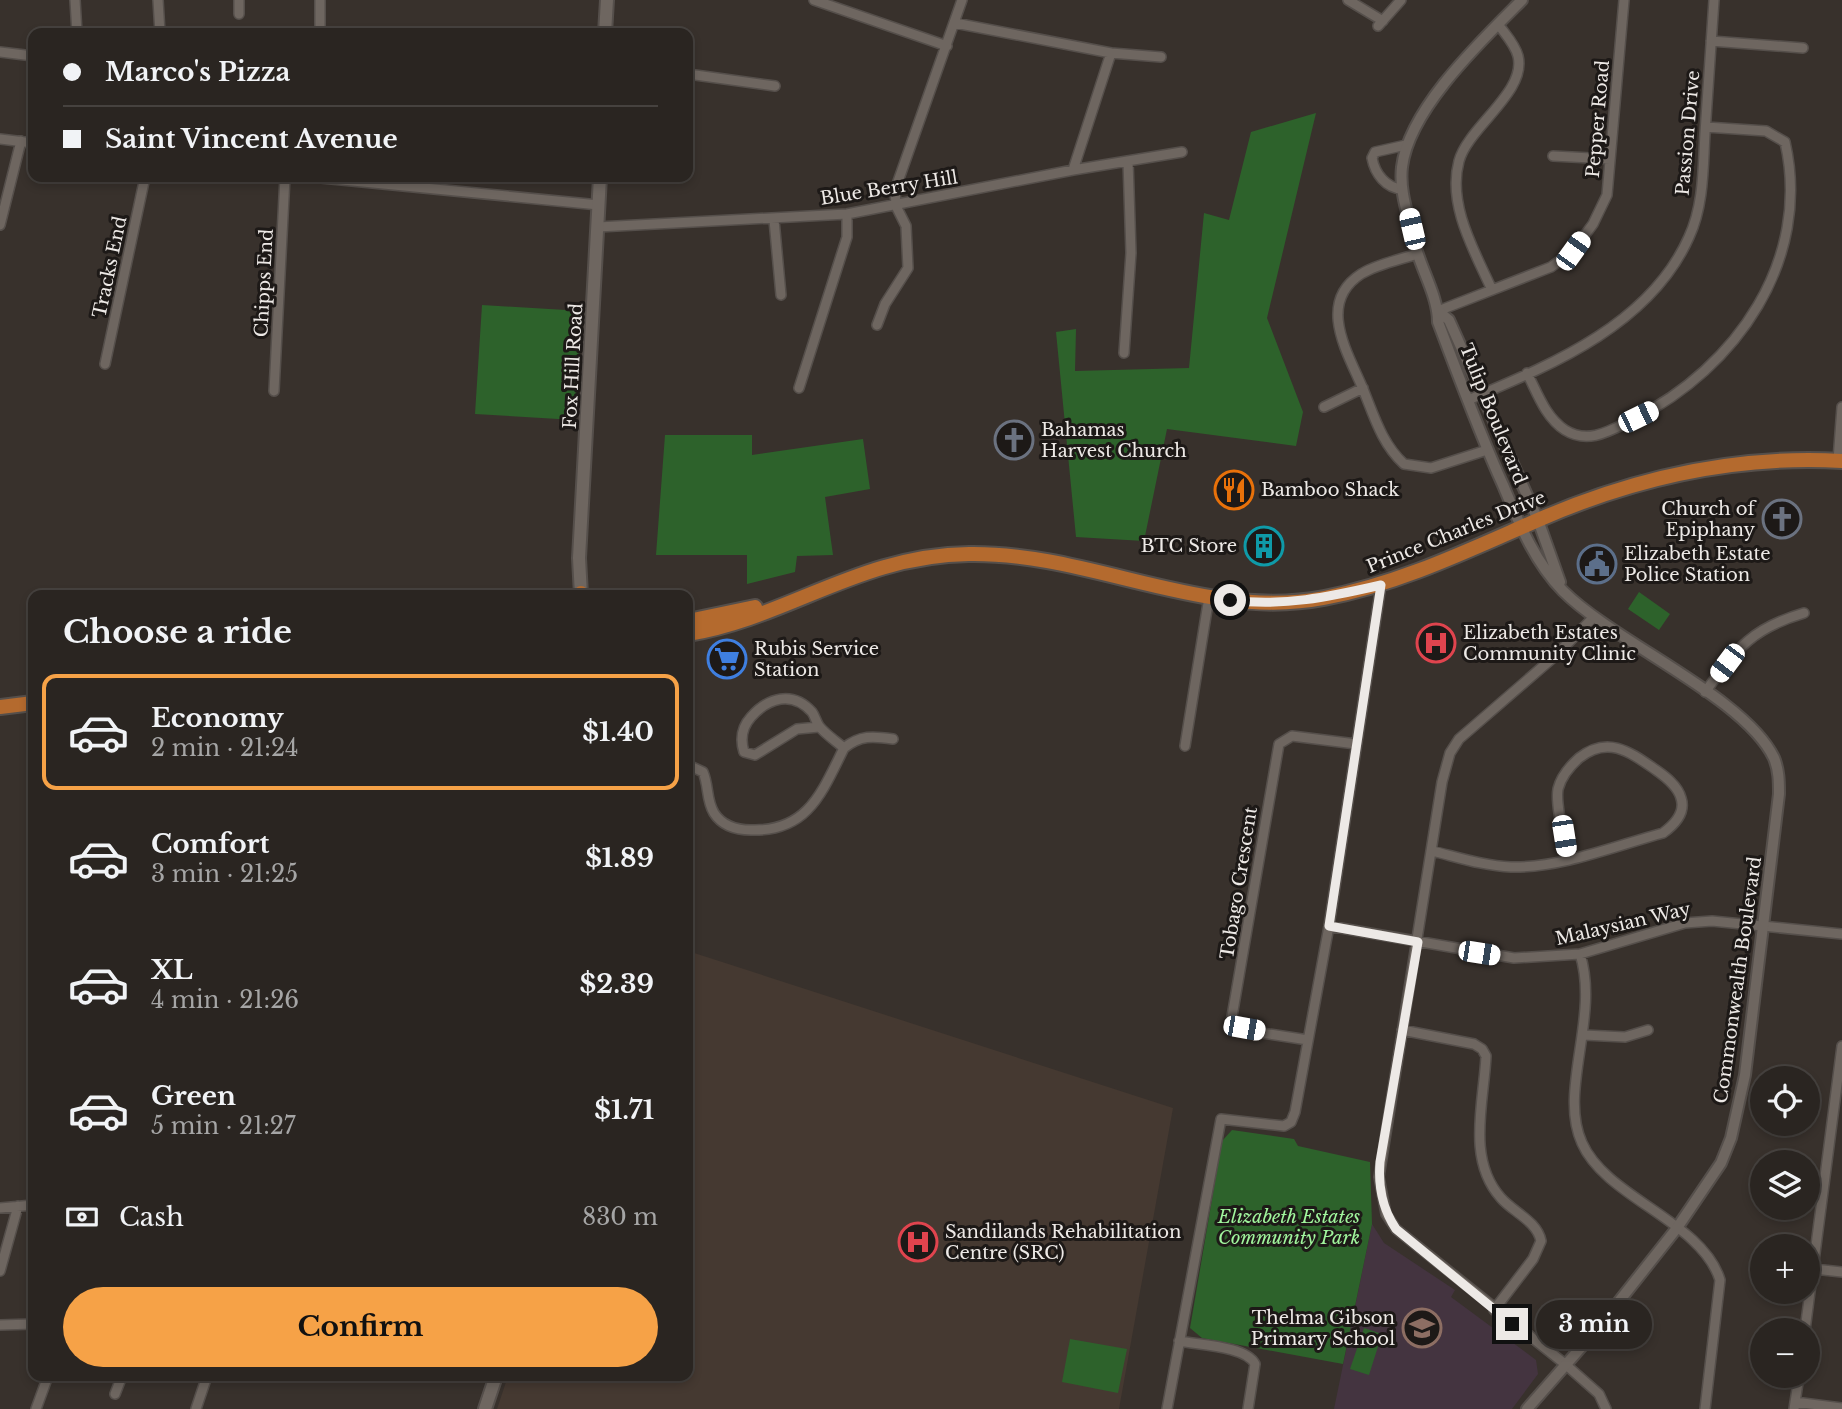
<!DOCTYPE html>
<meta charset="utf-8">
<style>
:root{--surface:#2a2521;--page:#322d2a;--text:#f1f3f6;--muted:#a5a5a5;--line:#46423f;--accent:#f6a247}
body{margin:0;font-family:"Libre Baskerville",serif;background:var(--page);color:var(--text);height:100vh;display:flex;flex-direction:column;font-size:26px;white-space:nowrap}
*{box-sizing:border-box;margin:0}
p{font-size:23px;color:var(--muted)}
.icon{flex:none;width:38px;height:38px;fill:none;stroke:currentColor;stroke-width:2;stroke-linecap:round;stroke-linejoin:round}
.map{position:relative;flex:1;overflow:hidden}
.sheet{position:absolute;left:28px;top:590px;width:665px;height:791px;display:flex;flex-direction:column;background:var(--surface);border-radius:14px;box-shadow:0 4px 10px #0003,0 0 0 2px var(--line)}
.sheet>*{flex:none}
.top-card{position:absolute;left:28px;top:28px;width:665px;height:154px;border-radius:14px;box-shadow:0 4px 10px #0003,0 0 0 2px var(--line);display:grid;align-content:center;height:154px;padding:0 35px;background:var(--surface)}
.buttons{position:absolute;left:1750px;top:1066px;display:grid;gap:14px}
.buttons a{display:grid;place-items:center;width:70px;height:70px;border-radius:50%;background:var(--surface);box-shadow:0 4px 10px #0003,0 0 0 2px var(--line);font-size:35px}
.end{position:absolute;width:32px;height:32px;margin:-16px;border:9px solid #ede9e6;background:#111;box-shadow:0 0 0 4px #111}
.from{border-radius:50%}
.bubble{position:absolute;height:49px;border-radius:24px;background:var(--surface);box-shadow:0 4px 10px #0003,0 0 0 2px var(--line);font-size:23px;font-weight:700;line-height:49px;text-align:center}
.car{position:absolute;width:21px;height:42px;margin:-21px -10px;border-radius:9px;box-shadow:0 0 5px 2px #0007;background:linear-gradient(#fff 24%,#345 0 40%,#fff 0 76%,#345 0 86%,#fff 0)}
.top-card b{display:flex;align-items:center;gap:24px;height:66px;font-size:26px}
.top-card b+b{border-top:2px solid var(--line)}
.top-card i{width:18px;height:18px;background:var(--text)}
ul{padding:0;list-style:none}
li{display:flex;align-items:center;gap:21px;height:116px;margin:0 14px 10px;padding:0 21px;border:4px solid transparent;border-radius:14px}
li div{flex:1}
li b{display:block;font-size:26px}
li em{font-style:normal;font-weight:700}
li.selected{border-color:var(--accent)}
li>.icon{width:63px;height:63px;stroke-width:1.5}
h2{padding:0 35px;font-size:32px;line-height:84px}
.pay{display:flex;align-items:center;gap:18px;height:77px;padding:0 35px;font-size:26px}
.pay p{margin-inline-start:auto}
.button{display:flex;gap:14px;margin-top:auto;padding:14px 35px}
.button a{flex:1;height:80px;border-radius:42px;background:var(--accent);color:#111;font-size:28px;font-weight:700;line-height:80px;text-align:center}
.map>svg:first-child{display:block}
.built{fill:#453931}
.education{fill:#443440}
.green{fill:#2d622b}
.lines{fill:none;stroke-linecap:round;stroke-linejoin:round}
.minor-casing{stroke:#554f4b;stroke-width:12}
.tertiary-casing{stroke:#554f4b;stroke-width:14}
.secondary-casing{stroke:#554f4b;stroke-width:16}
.trunk-casing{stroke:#554f4b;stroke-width:18}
.minor{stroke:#6e6660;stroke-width:9}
.tertiary{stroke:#6e6660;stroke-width:10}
.secondary{stroke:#6e6660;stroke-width:12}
.trunk{stroke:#b46a2e;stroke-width:14}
.route{stroke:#ede9e6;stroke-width:9}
.labels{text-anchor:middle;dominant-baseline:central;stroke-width:6;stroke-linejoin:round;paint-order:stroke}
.street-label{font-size:18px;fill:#ede9e6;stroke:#1d1917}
.poi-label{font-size:18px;fill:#ede9e6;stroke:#1d1917;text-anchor:start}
.park-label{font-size:18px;font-style:italic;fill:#a1f69d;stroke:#1d1917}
</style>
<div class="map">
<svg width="1842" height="1409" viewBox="0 0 1842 1409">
<rect width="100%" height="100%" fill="#38312c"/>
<path class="built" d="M688,951l485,157 -54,301h-622l11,-33h180z"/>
<path class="education" d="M1372,1224l12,19 71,47 -4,7 85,63 2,14 -26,35h-178z"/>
<path class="green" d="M1316,113l-49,205 36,94 -7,34 -129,-17 -23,112 -68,-4 -20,-205 20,-3 -1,42 114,-3 15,-155 25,7 22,-88z
M482,305l100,6 -7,109 -100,-6z
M665,435h87v20l111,-16 7,50 -45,8 8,58 -36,1 -2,16 -48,12v-29h-91z
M1639,592l31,22 -11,16 -31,-21z
M1232,1130l62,9 4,7 72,16 2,62 -29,140 -141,-26 -12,-10 32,-187z
M1364,1328l18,6 -13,41 -19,-6z
M1070,1339l57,10 -9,44 -56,-11z"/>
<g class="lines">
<defs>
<path id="minor" d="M75,0l2,33
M158,0l2,33
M239,0v14
M814,0l133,46
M1348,0l35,21
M955,23l156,30 -38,117
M1378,26l23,-26
M320,33v-33
M1711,41l92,7
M0,52l33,4
M1111,53l50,4
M688,74l87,12
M0,139l33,4
M1553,156l57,3
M311,177l288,28
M1402,189c-16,-1 -27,-15 -30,-31l3,-6 31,-7
M774,220l7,75
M0,225l21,-84
M598,227l249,-13 226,-44 109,-18
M1417,254c-18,6 -40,10 -56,20 -45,29 -13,79 2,115 11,27 19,55 41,75l27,4 56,-18
M1492,290c-17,-38 -45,-85 -33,-129 9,-34 68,-69 59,-105 -3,-12 -13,-22 -20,-32
M1438,311l113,-44 22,-16 20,-27 14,-29 17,-195
M877,325l8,-21 23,-36 -2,-42 -10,-20 -1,-16 67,-190
M1124,353l7,-100 -3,-92
M105,364l40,-187
M1527,373c10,19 18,44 38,57 24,15 46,0 69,-11 102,-51 178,-159 151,-277l-19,-11 -60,-4
M799,388l48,-151v-23
M274,391l11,-214
M1468,400c83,-35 182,-75 221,-163 15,-32 14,-70 16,-104 3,-45 6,-89 9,-133
M1324,407l39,-19
M1838,460l4,-53
M1594,617l-39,39 -96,83 -9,14 -8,29 -63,395 7,37 10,15 169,135 34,30 7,15
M1705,692c32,-43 45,-63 99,-79
M819,727l-22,2 -42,26 -11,-3c-4,-13 -2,-25 7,-35 17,-19 41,-27 61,-5 3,4 4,10 7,14 6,8 17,15 25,22
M1185,746l24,-149
M688,765l15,7c6,14 3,28 11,41 9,14 23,17 37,17 57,2 71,-38 93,-82 16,-13 29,-12 49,-9
M1432,851c25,6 52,15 79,16 50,1 104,-21 152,-34 11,-8 23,-20 18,-35 -3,-12 -15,-21 -25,-28 -26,-18 -48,-35 -77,-12 -9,8 -18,19 -21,31 -3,16 7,52 10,70
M1329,926l185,32 66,-4 105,-31 27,-2 130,13
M1580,954c20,63 -22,137 2,189 24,55 120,78 138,137l-15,129
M1402,1030l72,14 8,5 4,7c-2,46 -20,103 15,142 12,14 36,23 40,43l-8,18 -39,51
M1584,1035l41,2 23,-7
M1308,1040l-78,-12 49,-284 13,-8 64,8
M0,1208l33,-3
M1814,1269l28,3
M0,1271l18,-65
M0,1325l33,-1
M1805,1330l37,-284
M1179,1341c20,4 67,5 76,23l-7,45
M115,1394l7,-18
M1795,1402l47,6
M36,1409l12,-33
M196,1409l11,-33
M1167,1409l54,-290 63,7 7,-4 4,-10 34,-186 52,-341
M1794,1409l5,-33"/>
<path id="tertiary" d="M1522,0c-41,41 -113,109 -120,167 -3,25 7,50 12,74 6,27 24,54 24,81 21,55 41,110 65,163 16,38 31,76 60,106 52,52 182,106 211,167 5,12 5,24 5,36l-34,281 -14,63 -10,25 -44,65 -79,100 -71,81
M1438,311l11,9 89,200 22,62"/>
<path id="secondary" d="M605,33l2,-33
M581,595l-2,-37 21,-381
M485,1409l11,-33"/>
<path id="trunk" d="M581,593v2
M688,621l67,-14
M688,634c99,-16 172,-79 281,-80 121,-2 235,67 355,44 75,-14 145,-48 214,-78 98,-43 198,-65 304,-59
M0,707l33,-4"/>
</defs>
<use href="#minor" class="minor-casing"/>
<use href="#tertiary" class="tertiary-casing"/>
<use href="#secondary" class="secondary-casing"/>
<use href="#trunk" class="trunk-casing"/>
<use href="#minor" class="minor"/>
<use href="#tertiary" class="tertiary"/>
<use href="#secondary" class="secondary"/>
<use href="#trunk" class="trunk"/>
</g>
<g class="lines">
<path class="route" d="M1230,600c53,7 99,-3 151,-15l-52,341 89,16 -38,220c-2,25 2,46 16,67l116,95"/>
</g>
<defs>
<symbol id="church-ring" viewBox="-11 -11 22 22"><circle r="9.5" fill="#1d1917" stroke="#6b7280" stroke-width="1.5"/><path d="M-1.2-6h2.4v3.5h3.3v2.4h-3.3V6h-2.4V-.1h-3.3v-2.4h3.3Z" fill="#6b7280"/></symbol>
<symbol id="restaurant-ring" viewBox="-11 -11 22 22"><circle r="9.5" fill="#1d1917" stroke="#e8710a" stroke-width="1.5"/><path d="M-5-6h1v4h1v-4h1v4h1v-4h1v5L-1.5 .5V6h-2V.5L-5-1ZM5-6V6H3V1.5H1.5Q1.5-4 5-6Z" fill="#e8710a"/></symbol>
<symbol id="building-ring" viewBox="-11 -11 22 22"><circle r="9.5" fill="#1d1917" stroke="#0f9aa8" stroke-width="1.5"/><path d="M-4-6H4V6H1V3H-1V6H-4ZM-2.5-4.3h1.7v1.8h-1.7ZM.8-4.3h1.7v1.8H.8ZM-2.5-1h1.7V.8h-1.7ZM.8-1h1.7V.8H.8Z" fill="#0f9aa8"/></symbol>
<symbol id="civic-ring" viewBox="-11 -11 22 22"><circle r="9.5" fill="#1d1917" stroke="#5c6f8a" stroke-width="1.5"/><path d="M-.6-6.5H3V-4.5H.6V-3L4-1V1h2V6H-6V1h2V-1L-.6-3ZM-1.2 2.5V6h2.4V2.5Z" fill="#5c6f8a"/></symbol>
<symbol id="hospital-ring" viewBox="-11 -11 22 22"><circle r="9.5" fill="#1d1917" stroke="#e0444e" stroke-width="1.5"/><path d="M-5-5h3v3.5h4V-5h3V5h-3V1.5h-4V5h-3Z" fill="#e0444e"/></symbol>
<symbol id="supermarket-ring" viewBox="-11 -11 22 22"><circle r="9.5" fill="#1d1917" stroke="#3f7fe0" stroke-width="1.5"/><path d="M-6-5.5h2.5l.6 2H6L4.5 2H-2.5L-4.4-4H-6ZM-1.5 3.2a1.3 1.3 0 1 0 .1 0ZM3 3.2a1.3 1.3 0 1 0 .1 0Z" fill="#3f7fe0"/></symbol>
<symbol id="school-ring" viewBox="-11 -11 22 22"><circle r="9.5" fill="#1d1917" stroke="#8d6e63" stroke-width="1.5"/><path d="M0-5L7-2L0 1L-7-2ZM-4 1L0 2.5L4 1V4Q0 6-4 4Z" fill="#8d6e63"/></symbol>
</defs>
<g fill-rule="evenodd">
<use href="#church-ring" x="992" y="418" width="44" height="44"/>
<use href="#restaurant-ring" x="1212" y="468" width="44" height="44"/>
<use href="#church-ring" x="1760" y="497" width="44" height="44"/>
<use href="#building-ring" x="1242" y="524" width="44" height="44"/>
<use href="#civic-ring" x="1575" y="542" width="44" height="44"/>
<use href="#hospital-ring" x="1414" y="621" width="44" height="44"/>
<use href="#supermarket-ring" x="705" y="637" width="44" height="44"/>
<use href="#hospital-ring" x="896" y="1220" width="44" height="44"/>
<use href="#school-ring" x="1400" y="1306" width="44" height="44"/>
</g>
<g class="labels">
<g class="street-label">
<text transform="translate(1598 119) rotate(-85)">Pepper Road</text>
<text transform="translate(1688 133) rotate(-85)">Passion Drive</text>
<text transform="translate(889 188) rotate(-9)">Blue Berry Hill</text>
<text transform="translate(110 267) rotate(-78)">Tracks End</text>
<text transform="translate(264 283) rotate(-87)">Chipps End</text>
<text transform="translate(573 366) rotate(-87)">Fox Hill Road</text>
<text transform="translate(1493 414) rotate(68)">Tulip Boulevard</text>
<text transform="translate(1456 532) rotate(-22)">Prince Charles Drive</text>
<text transform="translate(1239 883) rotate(-81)">Tobago Crescent</text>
<text transform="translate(1623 924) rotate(-13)">Malaysian Way</text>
<text transform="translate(1738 980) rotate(-82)">Commonwealth Boulevard</text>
</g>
<g class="poi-label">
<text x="1041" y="430">Bahamas<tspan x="1041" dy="21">Harvest Church</tspan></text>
<text x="1261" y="490">Bamboo Shack</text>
<text x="1755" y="509" text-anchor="end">Church of<tspan x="1755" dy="21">Epiphany</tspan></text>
<text x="1237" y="546" text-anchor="end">BTC Store</text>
<text x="1624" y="554">Elizabeth Estate<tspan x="1624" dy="21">Police Station</tspan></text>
<text x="1463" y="633">Elizabeth Estates<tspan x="1463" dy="21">Community Clinic</tspan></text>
<text x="754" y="649">Rubis Service<tspan x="754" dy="21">Station</tspan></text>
<text x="945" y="1232">Sandilands Rehabilitation<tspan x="945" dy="21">Centre (SRC)</tspan></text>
<text x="1395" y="1318" text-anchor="end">Thelma Gibson<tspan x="1395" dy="21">Primary School</tspan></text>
</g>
<g class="park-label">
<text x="1289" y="1217">Elizabeth Estates<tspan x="1289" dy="21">Community Park</tspan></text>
</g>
</g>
</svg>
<div class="buttons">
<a><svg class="icon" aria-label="locate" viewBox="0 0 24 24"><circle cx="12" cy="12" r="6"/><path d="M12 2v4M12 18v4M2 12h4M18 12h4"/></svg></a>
<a><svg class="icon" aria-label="layers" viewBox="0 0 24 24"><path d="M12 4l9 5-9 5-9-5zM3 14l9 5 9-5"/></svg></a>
<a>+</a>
<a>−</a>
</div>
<i class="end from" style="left:1230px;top:600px"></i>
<i class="end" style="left:1512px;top:1324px"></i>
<div class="bubble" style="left:1536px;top:1300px;width:116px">3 min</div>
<i class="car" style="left:1412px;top:229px;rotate:347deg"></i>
<i class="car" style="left:1573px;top:251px;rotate:36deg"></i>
<i class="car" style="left:1638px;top:417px;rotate:64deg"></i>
<i class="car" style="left:1727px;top:663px;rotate:217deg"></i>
<i class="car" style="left:1564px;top:836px;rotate:171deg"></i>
<i class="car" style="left:1479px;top:953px;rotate:99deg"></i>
<i class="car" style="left:1244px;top:1028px;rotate:100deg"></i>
<div class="top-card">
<b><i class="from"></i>Marco's Pizza</b>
<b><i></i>Saint Vincent Avenue</b>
</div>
<section class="sheet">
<h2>Choose a ride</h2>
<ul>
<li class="selected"><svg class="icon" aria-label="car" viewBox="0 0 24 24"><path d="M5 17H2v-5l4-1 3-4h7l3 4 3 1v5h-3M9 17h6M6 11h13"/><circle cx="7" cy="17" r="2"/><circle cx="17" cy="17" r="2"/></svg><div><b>Economy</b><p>2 min · 21:24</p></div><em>$1.40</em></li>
<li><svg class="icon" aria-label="car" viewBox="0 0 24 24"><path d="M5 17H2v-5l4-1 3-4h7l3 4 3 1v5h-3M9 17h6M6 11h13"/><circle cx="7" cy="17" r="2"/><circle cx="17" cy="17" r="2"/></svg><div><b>Comfort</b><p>3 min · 21:25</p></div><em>$1.89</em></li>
<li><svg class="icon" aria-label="car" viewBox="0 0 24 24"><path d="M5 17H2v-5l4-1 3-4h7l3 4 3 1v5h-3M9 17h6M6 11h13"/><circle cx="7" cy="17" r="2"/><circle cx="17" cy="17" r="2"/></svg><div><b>XL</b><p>4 min · 21:26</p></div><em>$2.39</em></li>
<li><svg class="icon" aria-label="car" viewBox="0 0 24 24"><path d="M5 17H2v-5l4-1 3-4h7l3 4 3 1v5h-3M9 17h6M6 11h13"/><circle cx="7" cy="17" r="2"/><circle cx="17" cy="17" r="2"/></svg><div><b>Green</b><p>5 min · 21:27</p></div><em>$1.71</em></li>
</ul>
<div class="pay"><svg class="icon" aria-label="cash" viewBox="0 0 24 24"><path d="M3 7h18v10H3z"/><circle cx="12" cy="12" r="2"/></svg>Cash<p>830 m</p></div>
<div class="button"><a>Confirm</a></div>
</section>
</div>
